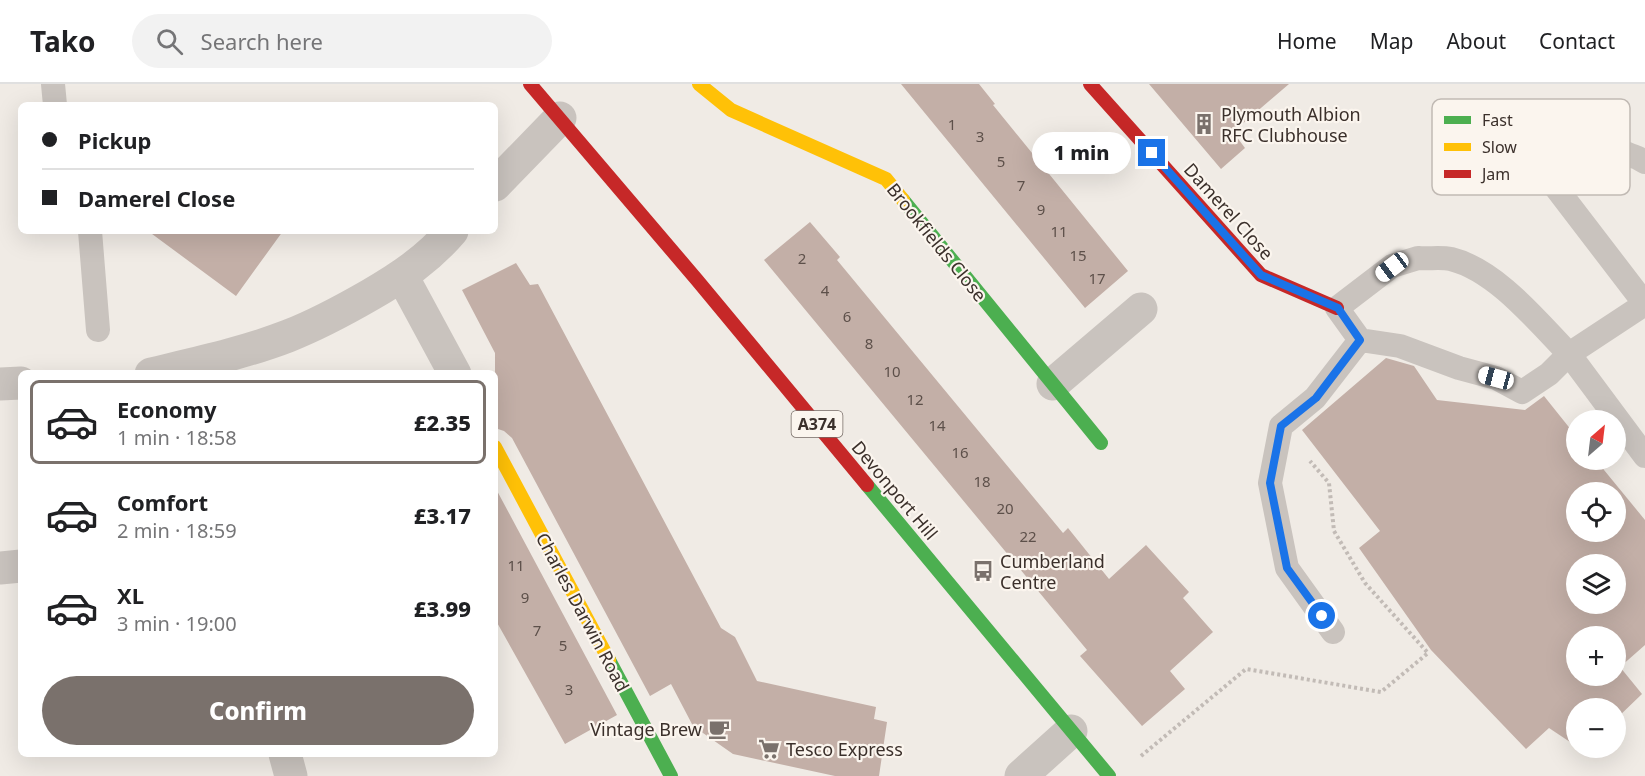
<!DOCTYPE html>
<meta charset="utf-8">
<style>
:root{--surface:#fff;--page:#f2f2f2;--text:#202124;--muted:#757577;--line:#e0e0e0;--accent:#7a716c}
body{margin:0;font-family:"Noto Sans",sans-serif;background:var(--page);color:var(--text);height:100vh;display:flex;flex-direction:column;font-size:22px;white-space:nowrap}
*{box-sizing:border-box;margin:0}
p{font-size:20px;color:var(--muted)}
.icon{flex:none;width:33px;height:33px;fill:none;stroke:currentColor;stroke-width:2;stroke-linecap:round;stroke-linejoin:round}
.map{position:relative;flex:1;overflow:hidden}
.panel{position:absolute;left:18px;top:286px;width:480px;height:387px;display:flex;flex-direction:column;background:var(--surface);border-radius:9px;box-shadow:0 6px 24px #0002}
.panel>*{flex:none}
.guide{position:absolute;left:18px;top:18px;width:480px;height:132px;border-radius:9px;box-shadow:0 6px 24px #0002;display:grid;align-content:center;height:132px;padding:0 24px;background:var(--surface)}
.needle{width:39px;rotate:28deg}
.tools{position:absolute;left:1566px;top:326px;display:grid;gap:12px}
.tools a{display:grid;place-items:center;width:60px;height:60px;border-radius:50%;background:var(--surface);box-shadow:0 6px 24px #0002;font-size:30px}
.end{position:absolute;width:27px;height:27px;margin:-14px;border:8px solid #1a73e8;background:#fff;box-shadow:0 0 0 3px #fff}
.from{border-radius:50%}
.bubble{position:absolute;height:42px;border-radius:21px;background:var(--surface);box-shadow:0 6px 24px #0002;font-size:20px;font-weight:800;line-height:42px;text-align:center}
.car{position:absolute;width:18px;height:36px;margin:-18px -9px;border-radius:8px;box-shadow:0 0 4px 2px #0007;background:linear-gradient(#fff 24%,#345 0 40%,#fff 0 76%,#345 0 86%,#fff 0)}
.guide b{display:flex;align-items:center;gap:21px;height:57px;font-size:22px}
.guide b+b{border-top:2px solid var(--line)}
.guide i{width:15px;height:15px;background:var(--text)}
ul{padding:10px 0 0;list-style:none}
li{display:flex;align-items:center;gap:18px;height:84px;margin:0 12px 9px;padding:0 12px;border:3px solid transparent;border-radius:9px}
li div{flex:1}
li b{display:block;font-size:22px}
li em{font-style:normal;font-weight:800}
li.current{border-color:var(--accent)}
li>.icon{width:54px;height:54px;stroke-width:1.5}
.action{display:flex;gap:12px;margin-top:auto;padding:12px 24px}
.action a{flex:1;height:69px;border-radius:36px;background:var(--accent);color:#fff;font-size:24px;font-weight:800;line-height:69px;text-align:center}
header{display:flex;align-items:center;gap:36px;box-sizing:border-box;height:84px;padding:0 30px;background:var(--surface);border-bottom:2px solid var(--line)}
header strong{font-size:28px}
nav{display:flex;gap:33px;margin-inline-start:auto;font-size:21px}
.search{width:420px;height:54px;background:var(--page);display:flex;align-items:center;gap:15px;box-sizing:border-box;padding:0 21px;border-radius:33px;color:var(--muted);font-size:22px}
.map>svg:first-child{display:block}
.building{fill:#c3afa7;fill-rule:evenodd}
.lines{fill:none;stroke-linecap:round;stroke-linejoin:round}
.path{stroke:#c2bbb6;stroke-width:4;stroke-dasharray:3 3;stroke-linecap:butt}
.lane{stroke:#c9c3be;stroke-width:24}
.street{stroke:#c9c3be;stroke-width:33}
.fast{stroke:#4caf50;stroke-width:14}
.slow{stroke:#ffc107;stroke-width:14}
.jam{stroke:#c62828;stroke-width:14}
.route{stroke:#1a73e8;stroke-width:8}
.labels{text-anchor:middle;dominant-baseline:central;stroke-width:4.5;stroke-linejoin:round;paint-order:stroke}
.number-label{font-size:15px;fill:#5d504a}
.shield{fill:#fbf5ee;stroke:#756b66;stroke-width:1.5}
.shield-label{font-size:16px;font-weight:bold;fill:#3b302b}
.poi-label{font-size:18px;fill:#3b302b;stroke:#fbf5ee;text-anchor:start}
.street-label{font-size:18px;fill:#3b302b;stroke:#fbf5ee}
.key{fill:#fbf5ee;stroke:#c1bab4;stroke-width:1.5}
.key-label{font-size:16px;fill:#3b302b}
</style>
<header>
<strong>Tako</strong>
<div class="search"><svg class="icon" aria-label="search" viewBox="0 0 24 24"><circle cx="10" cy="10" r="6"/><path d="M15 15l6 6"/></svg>Search here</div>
<nav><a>Home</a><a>Map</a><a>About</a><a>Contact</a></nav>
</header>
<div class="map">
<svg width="1645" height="692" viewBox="0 0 1645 692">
<rect width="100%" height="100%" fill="#f0ebe5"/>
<path class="building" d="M901,0h78l16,20 -2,1 135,166 -43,37z
M1149,0h140l-56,48 12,16 -24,21z
M810,138l30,35 -3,3 226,273 5,-5 41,51 37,-34 43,47 -6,6 30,34 -43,39 15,18 -43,37 -62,-70 7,-6 -323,-390z
M148,147h135l-47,65z
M516,179l14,22 8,-1 183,344 14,9 22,44 119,26 -2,12 13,3 -8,54h-44l-102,-22 -40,-28 -22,-42 -21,12 -138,-258 -8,-7 -9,-3v-75l-33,-63z
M1386,274l28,8 23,34 88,10 19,-14 32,40v23h19l50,61v125l-25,22 22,27 -26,25v-11h-40v38l-27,-18 -23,21 -95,-99 -72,-102 21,-17 -78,-101zM1576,408h40v39h-40zM1576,480h40v39h-40zM1576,552h40v39h-40z
M495,403l122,228 -52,29 -70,-125z"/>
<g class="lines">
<path class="path" d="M1141,672l105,-87 135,23 47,-39 -63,-70 -31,-52 -5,-48 -19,-22"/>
<path class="lane" d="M53,0l2,21
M1645,78l-7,-4c-27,-10 -69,-33 -88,0 -3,4 -3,13 -3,18l98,128 -76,50 76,102
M90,147l8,99
M1418,174c10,1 23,-1 33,1 45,11 86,62 118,95l-20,20 -27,18 -26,-14 -37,-10 -59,-22 -40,-6 -23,-32 55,-42z
M1333,548l-46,-64 -17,-85 11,-57 34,-28 45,-58"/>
<path class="street" d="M495,101l65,-67
M402,192l53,98
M151,290c46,-11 93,-21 137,-38 28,-11 56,-26 82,-41 31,-18 58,-36 82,-64
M0,300l21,-1
M1053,300l88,-75
M0,484l21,-2
M285,670l6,22
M1021,692l50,-45"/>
<path class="fast" d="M903,116l198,243
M867,401l242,291
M609,576l62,116"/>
<path class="slow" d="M699,0l32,26 155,69 17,21
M495,363l114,213"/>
<path class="jam" d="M530,0l167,196 170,205
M1090,0l171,191 76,33"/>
</g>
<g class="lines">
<path class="route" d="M1152,69l109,122 77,33 22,32 -44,58 -35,28 -11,57 17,85 35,48"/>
</g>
<defs>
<symbol id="building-bare" viewBox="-9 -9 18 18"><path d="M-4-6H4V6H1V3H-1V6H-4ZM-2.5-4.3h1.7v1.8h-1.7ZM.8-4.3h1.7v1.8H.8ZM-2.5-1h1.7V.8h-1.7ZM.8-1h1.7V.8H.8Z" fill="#7a716c" stroke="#fbf5ee" stroke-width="2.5" paint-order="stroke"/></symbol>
<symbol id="bus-bare" viewBox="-9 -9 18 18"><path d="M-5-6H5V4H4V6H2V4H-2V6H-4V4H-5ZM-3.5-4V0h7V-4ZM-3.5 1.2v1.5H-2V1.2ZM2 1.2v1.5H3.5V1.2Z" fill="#7a716c" stroke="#fbf5ee" stroke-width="2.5" paint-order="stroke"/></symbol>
<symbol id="cafe-bare" viewBox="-9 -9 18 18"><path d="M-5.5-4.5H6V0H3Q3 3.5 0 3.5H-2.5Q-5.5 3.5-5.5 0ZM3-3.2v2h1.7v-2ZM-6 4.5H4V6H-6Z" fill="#7a716c" stroke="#fbf5ee" stroke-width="2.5" paint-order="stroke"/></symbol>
<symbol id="supermarket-bare" viewBox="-9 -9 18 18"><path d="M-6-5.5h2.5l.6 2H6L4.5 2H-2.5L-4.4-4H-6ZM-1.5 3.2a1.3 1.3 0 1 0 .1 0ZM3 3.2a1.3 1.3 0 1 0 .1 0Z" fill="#7a716c" stroke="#fbf5ee" stroke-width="2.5" paint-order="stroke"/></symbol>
</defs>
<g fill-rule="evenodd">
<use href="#building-bare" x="1189" y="25" width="30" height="30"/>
<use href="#bus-bare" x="968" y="472" width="30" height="30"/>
<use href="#cafe-bare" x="704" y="630" width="30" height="30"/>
<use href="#supermarket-bare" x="754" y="650" width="30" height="30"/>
</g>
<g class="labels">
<g class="number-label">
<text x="952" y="40">1</text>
<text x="980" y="52">3</text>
<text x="1001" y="77">5</text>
<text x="1021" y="101">7</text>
<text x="1041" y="125">9</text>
<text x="1059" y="147">11</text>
<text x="1078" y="171">15</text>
<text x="802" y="174">2</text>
<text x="1097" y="194">17</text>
<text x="825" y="206">4</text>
<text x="847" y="232">6</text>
<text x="869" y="259">8</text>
<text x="892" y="287">10</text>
<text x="915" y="315">12</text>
<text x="937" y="341">14</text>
<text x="960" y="368">16</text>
<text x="982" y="397">18</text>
<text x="1005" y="424">20</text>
<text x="1028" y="452">22</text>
<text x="516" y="481">11</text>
<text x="525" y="513">9</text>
<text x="537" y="546">7</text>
<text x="563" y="561">5</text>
<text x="569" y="605">3</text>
</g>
<rect class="shield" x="791.5" y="327" width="51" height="26" rx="4.5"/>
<g class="shield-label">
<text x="817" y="340">A374</text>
</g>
<g class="poi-label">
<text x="1221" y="30">Plymouth Albion<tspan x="1221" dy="21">RFC Clubhouse</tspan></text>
<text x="1000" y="477">Cumberland<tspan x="1000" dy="21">Centre</tspan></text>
<text x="702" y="645" text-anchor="end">Vintage Brew</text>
<text x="786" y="665">Tesco Express</text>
</g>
<g class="street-label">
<text transform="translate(1229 127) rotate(48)">Damerel Close</text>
<text transform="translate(937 158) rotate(51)">Brookfields Close</text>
<text transform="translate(895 406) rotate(50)">Devonport Hill</text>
<text transform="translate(583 528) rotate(62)">Charles Darwin Road</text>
</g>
</g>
<rect x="1432" y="15" width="198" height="96" rx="9" class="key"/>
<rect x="1444" y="32" width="27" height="8" fill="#4caf50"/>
<rect x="1444" y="59" width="27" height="8" fill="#ffc107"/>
<rect x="1444" y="86" width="27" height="8" fill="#c62828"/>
<g class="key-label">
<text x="1482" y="42">Fast</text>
<text x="1482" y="69">Slow</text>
<text x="1482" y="96">Jam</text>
</g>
</svg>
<div class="tools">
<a><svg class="needle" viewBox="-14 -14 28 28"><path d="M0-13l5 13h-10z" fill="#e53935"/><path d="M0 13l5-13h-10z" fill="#757577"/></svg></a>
<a><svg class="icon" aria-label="locate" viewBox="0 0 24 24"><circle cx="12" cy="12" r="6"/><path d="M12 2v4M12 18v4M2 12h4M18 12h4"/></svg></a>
<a><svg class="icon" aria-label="layers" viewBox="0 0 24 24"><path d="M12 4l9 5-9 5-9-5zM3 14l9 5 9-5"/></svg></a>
<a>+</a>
<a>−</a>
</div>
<i class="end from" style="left:1322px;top:532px"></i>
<i class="end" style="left:1152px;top:69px"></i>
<div class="bubble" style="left:1032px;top:48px;width:99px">1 min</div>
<i class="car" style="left:1392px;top:183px;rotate:233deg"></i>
<i class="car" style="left:1496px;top:294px;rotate:285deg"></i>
<div class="guide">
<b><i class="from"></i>Pickup</b>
<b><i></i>Damerel Close</b>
</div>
<section class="panel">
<ul>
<li class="current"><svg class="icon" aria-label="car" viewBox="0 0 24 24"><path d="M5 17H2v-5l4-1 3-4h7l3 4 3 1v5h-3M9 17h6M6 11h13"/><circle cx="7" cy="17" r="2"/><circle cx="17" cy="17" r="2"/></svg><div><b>Economy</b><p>1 min · 18:58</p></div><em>£2.35</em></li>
<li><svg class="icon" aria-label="car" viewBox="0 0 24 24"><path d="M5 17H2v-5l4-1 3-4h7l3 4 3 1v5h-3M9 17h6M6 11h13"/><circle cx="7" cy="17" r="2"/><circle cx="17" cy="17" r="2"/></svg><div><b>Comfort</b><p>2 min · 18:59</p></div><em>£3.17</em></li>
<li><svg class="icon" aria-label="car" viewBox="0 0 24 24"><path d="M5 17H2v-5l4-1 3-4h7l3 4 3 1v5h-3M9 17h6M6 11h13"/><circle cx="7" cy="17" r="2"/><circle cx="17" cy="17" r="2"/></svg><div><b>XL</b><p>3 min · 19:00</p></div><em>£3.99</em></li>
</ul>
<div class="action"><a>Confirm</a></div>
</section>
</div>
